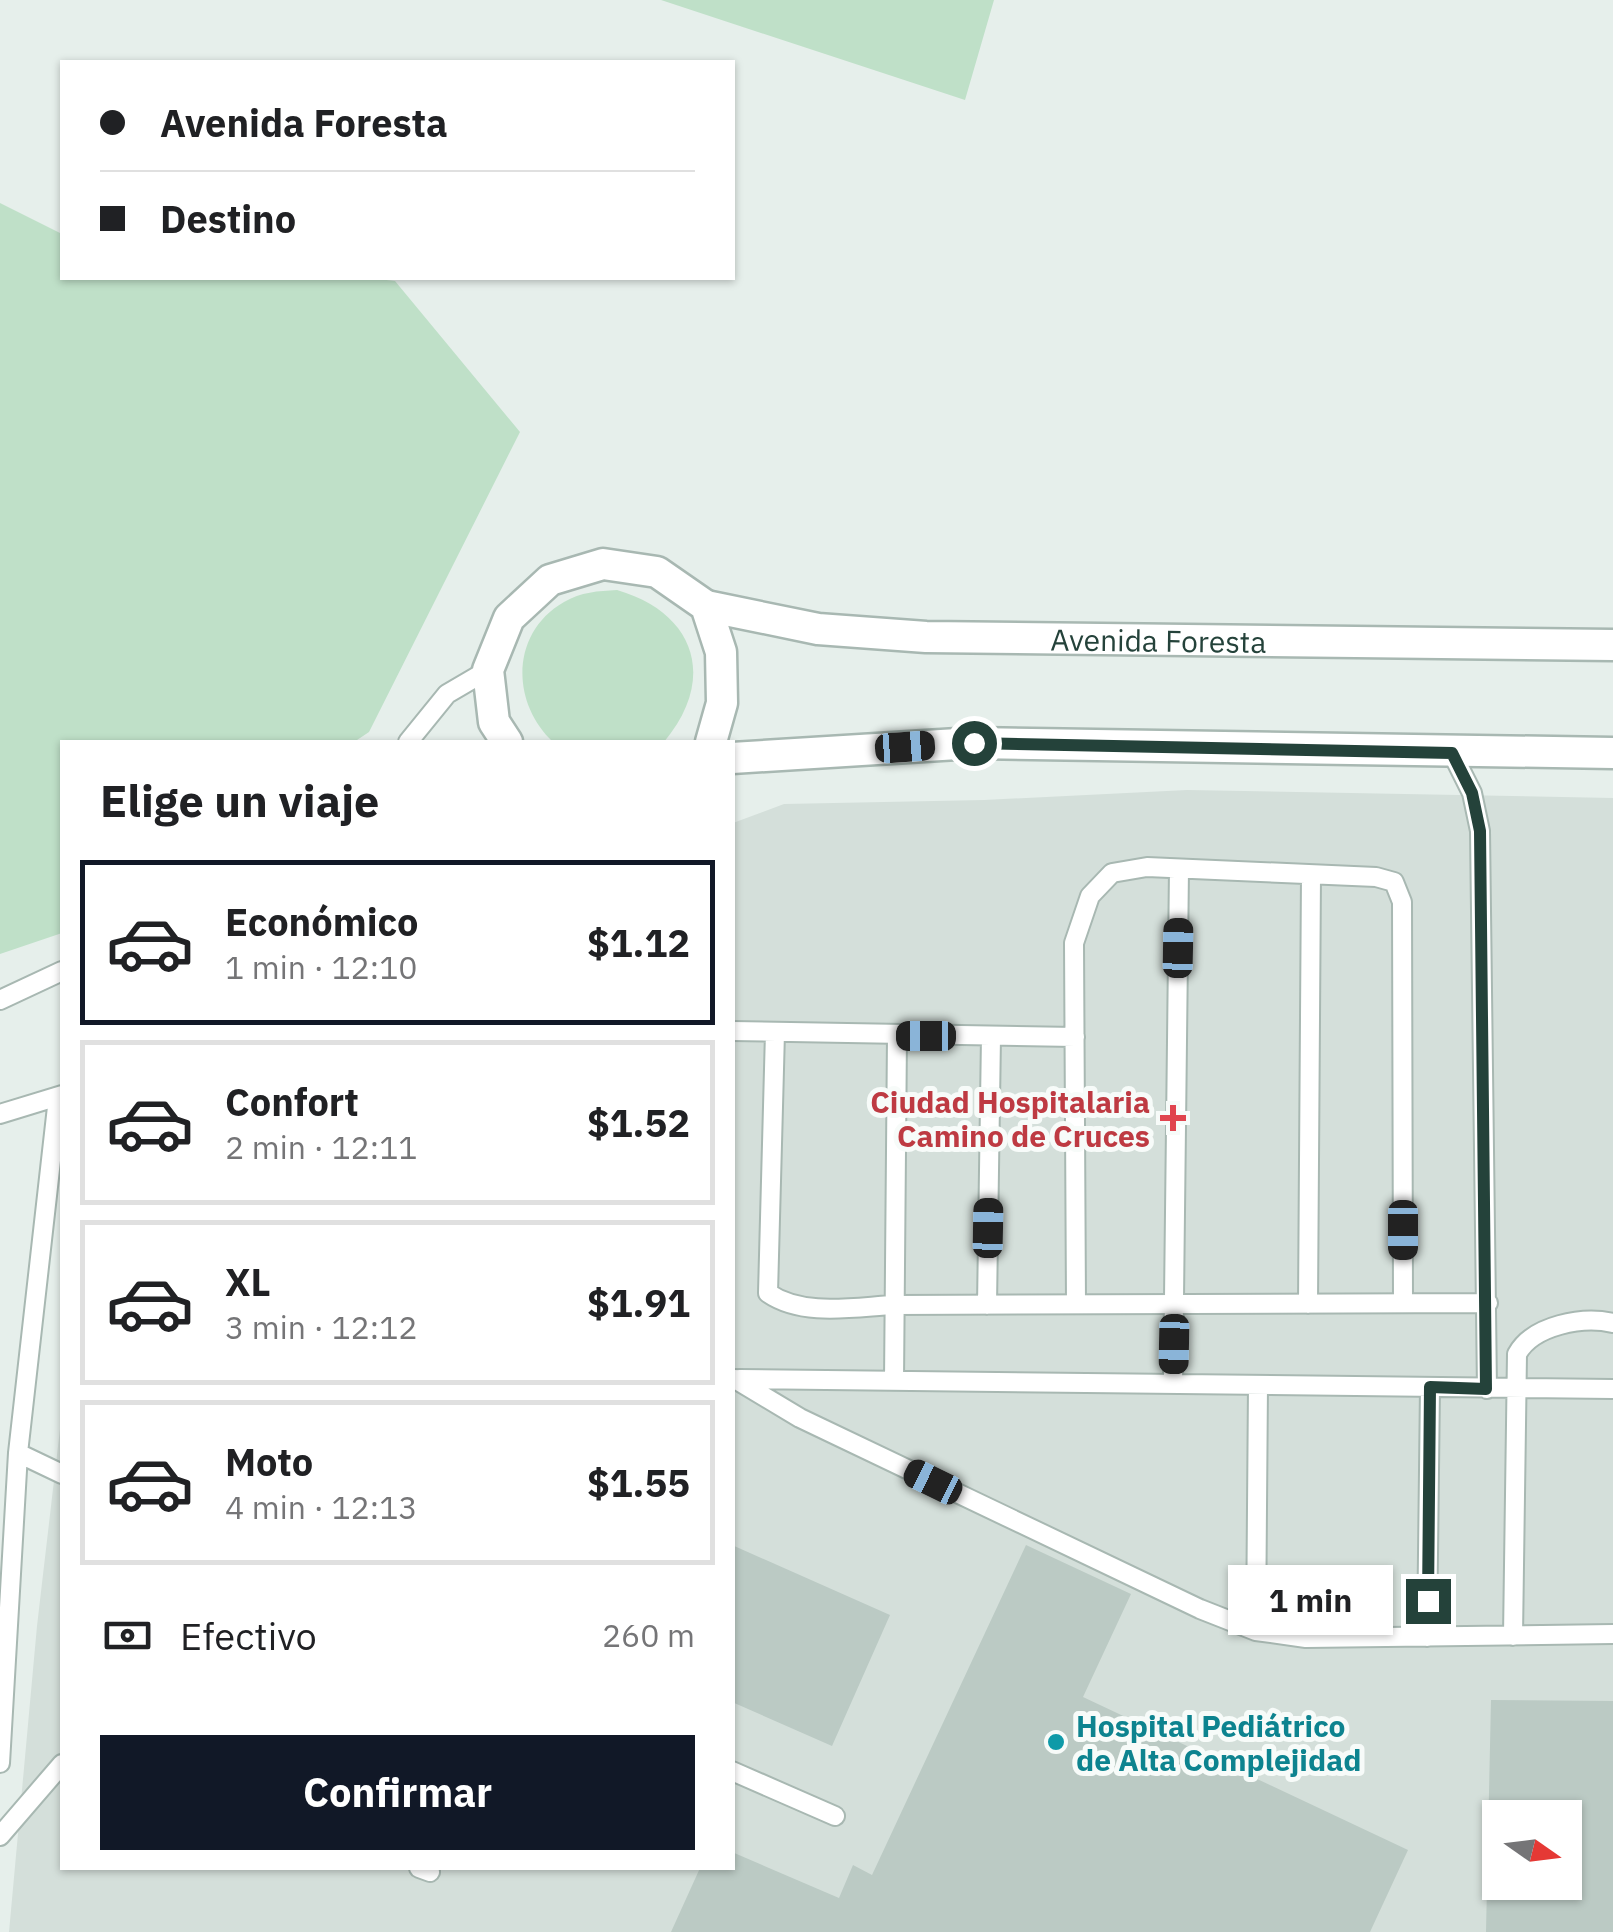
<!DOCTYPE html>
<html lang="es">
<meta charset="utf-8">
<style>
:root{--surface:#fff;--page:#f6f6f6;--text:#202124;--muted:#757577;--line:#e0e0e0;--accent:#111827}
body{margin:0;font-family:"IBM Plex Sans",sans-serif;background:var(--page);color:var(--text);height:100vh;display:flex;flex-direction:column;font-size:38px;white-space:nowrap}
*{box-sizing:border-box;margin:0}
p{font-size:32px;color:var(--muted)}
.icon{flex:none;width:55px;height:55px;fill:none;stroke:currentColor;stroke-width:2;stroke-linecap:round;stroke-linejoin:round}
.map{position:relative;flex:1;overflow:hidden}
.side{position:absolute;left:60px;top:740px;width:675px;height:1130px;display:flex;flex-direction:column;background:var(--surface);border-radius:0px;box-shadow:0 2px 8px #0004}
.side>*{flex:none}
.guide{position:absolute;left:60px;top:60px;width:675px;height:220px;border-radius:0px;box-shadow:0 2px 8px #0004;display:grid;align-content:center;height:220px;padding:0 40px;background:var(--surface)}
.needle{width:65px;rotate:104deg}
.tools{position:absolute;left:1482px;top:1800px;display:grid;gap:20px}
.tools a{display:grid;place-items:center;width:100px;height:100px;border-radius:0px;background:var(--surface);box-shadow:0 2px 8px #0004;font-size:50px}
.end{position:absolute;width:45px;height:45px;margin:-22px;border:12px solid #24423a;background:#fff;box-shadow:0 0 0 5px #fff}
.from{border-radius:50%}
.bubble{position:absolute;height:70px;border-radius:0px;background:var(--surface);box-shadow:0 2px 8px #0004;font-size:32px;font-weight:700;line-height:70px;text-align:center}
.car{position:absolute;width:30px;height:60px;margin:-30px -15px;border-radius:12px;box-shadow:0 0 8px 2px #0007;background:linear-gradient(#222 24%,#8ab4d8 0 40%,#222 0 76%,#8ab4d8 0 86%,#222 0)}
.guide b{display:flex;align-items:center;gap:35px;height:95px;font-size:38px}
.guide b+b{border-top:2px solid var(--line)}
.guide i{width:25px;height:25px;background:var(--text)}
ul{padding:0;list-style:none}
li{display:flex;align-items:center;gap:30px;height:165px;margin:0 20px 15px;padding:0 20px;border:5px solid var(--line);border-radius:0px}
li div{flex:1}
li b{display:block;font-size:38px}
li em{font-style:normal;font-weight:700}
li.active{border-color:var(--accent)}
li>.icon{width:90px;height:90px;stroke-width:1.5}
h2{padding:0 40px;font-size:45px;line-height:120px}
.pay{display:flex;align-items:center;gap:25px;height:110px;padding:0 40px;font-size:38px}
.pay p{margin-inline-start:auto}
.button{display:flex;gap:20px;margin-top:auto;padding:20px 40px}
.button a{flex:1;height:115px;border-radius:0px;background:var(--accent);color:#fff;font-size:40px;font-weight:700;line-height:115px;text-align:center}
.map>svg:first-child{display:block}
.built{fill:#d4dfda;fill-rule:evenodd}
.green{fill:#bfe0c8}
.building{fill:#bbcac4;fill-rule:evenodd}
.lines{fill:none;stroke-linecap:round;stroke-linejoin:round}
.service-casing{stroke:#a8b8b2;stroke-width:22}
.minor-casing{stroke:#a8b8b2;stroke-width:35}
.service{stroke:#fff;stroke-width:18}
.minor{stroke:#fff;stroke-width:30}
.route{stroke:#24423a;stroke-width:12}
.health-dot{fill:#e0444e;stroke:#f7fbf9;stroke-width:4}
.culture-dot{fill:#0f9aa8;stroke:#f7fbf9;stroke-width:4}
.labels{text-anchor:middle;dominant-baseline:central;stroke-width:10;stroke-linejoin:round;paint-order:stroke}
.street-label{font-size:30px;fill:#24423a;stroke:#f7fbf9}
.health-label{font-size:30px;font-weight:bold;fill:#be3a42;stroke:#f7fbf9;text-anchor:end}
.culture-label{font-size:30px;font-weight:bold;fill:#0d838f;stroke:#f7fbf9;text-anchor:start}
</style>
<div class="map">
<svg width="1613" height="1932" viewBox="0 0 1613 1932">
<rect width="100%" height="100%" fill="#e6efeb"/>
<path class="built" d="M1187,790l426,8v1134h-1604l28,-306 25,-214v456h670l1,-1045 51,-19 200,-4zM1500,1818h65v64h-65z"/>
<path class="green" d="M661,0h333l-29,100z
M0,203l62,31v44h308l25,3 125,151 -151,300 -15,10h-292v191l-62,21z
M617,590c79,23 100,89 47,152h-111c-42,-39 -43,-109 11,-140 17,-10 34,-11 53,-12z"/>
<path class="building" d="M732,1545l158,70 -58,131 -100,-44z
M1026,1545l105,49 -48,103 325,153 -38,82h-699l29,-64h32v-16l107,46 14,-33 19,10z
M1491,1700l122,1v231h-127zM1500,1818h65v64h-65z"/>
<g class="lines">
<defs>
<path id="service" d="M408,742l39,-48 41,-24
M1452,753l20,40 8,38 7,558
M0,1000l62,-29
M732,1031l343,6
M775,1032l-7,261c35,24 86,14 126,12l594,-2
M0,1114l62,-19
M1076,1304l-2,-361 16,-47 22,-23 35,-6 229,10 18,5 8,20 1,401
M1308,1304l3,-429
M987,1305l4,-269
M735,1379l65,39 400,191 56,22 50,7 307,-4
M739,1379l874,10
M894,1381l3,-345
M1173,1384l6,-515
M18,1453l44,21
M1256,1631l2,-246
M1513,1636l4,-282c16,-29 66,-38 96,-31
M1427,1637l3,-250
M0,1763l18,-310 40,-355
M732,1771l103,45
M0,1836l62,-72
M419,1868l11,4"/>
<g id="minor">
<path id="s1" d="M706,606l112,23 108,8 687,8"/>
<path d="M507,742l-13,-20 -6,-52 21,-52 41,-38 53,-16 54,8 49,34 15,46 1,51 -11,39"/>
<path d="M732,758l242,-15 639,10"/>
</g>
</defs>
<use href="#service" class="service-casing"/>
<use href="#minor" class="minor-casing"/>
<use href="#service" class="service"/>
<use href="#minor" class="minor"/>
</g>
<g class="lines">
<path class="route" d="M974,743l478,10 20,40 8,38 6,558 -56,-2 -2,214"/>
</g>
<path class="health-dot" d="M1168 1103h10v10h10v10h-10v10h-10v-10h-10v-10h10z"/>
<circle class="culture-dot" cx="1056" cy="1742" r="10"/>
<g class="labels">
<g class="street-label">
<text stroke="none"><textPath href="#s1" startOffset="455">Avenida Foresta</textPath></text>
</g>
<g class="health-label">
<text x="1150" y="1101">Ciudad Hospitalaria<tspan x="1150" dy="34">Camino de Cruces</tspan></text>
</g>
<g class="culture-label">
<text x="1076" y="1725">Hospital Pediátrico<tspan x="1076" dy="34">de Alta Complejidad</tspan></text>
</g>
</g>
</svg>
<div class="tools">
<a><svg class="needle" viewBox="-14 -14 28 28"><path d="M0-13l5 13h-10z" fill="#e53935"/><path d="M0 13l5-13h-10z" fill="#757577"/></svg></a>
</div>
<i class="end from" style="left:974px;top:743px"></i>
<i class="end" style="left:1428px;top:1601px"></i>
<div class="bubble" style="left:1228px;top:1565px;width:165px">1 min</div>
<i class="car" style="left:905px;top:747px;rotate:86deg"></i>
<i class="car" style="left:1178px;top:948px;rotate:1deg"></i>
<i class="car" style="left:926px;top:1036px;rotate:270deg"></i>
<i class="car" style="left:988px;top:1228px;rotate:1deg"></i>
<i class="car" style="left:1403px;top:1230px;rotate:180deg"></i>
<i class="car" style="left:1174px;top:1344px;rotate:181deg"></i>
<i class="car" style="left:933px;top:1482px;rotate:296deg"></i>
<div class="guide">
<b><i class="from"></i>Avenida Foresta</b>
<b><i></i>Destino</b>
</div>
<section class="side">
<h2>Elige un viaje</h2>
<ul>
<li class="active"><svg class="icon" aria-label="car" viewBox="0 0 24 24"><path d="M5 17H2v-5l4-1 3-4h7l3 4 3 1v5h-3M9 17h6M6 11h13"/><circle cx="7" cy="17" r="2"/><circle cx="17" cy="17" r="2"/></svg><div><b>Económico</b><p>1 min · 12:10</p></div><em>$1.12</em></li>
<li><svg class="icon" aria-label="car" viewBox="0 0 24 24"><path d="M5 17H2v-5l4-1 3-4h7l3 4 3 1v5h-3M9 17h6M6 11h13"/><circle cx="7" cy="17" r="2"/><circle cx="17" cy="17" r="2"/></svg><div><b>Confort</b><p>2 min · 12:11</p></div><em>$1.52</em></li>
<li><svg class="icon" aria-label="car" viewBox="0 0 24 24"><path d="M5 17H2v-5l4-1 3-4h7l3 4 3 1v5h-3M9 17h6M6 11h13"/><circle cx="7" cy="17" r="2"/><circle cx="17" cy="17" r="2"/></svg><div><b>XL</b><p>3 min · 12:12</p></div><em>$1.91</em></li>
<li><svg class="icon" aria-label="car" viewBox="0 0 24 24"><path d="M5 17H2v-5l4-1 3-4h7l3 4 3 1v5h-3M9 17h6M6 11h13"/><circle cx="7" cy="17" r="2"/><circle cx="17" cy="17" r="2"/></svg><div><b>Moto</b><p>4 min · 12:13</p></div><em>$1.55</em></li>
</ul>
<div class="pay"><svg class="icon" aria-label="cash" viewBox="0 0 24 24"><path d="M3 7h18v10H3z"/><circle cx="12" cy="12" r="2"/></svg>Efectivo<p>260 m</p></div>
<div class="button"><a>Confirmar</a></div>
</section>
</div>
